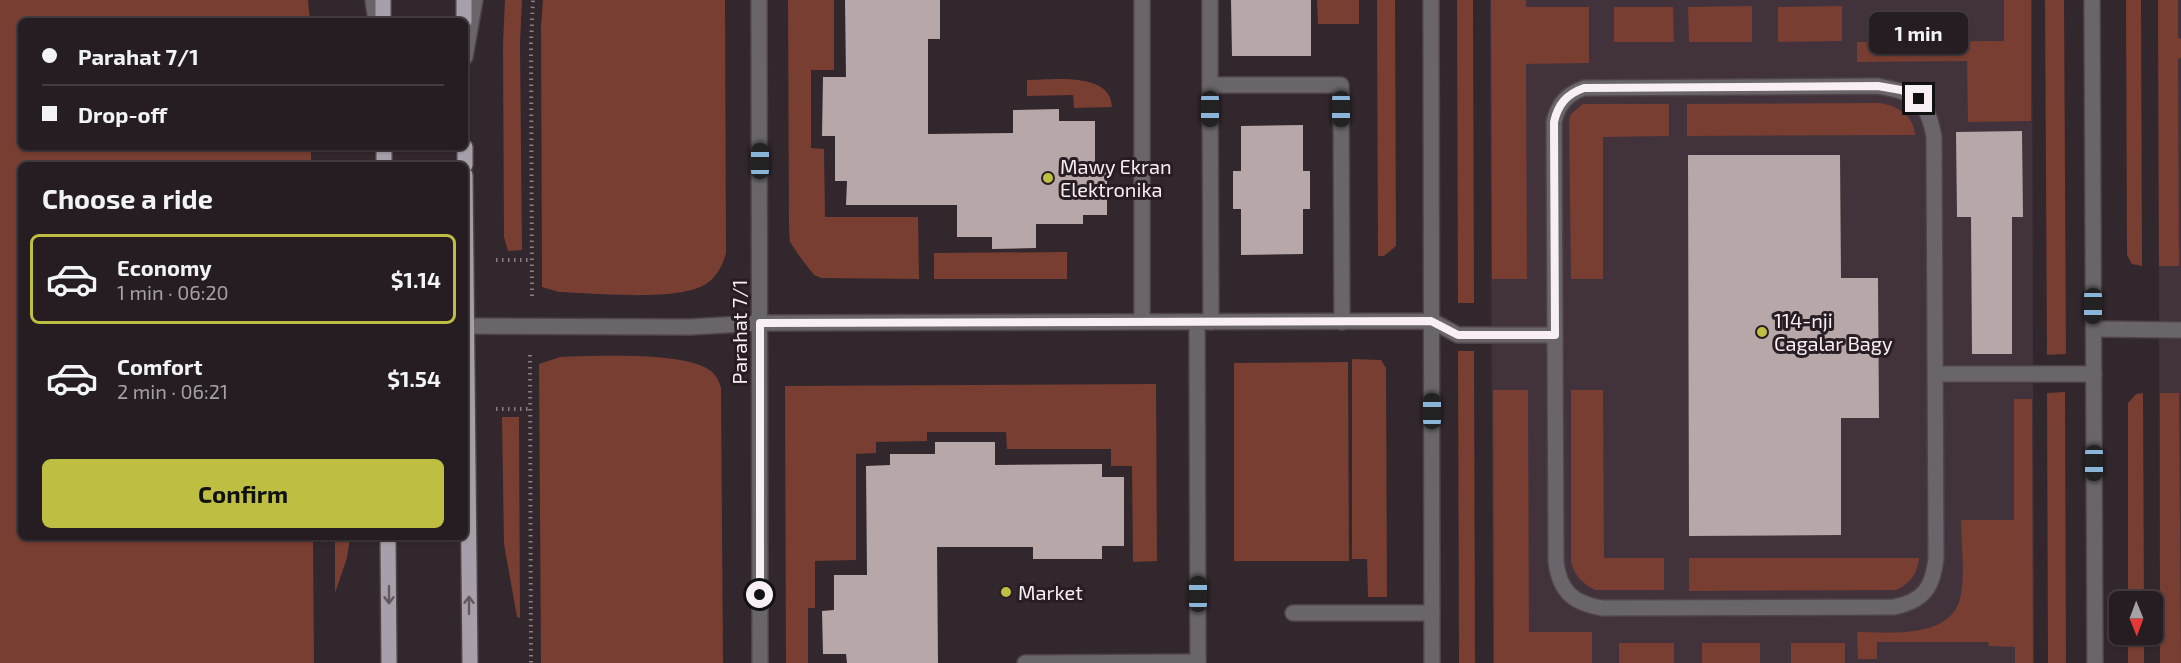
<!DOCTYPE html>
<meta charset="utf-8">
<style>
:root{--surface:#261d22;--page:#2e262a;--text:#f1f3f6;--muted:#a4a2a5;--line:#423b40;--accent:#bebf42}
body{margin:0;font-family:"Exo 2",sans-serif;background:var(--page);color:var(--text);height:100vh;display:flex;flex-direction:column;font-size:22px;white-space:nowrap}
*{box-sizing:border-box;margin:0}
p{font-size:20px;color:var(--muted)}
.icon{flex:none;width:33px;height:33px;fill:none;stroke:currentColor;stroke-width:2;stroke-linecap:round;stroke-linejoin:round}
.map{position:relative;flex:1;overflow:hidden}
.drawer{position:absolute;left:18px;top:162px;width:450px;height:378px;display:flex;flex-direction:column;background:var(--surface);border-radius:9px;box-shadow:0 2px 4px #0004,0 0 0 2px var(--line)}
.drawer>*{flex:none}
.guide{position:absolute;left:18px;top:18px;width:450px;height:132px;border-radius:9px;box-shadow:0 2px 4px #0004,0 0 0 2px var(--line);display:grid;align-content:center;height:132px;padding:0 24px;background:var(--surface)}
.needle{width:39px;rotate:179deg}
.buttons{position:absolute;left:2109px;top:591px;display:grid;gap:12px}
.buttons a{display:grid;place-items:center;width:54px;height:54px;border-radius:9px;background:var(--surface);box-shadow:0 2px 4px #0004,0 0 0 2px var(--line);font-size:30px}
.end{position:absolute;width:27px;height:27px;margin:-14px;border:8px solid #f7eff4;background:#111;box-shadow:0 0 0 3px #111}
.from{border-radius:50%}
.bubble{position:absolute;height:42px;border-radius:9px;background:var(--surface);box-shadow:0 2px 4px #0004,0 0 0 2px var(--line);font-size:20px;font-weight:700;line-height:42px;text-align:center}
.car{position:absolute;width:18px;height:36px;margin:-18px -9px;border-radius:8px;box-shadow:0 0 4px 2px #0007;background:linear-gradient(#222 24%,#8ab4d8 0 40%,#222 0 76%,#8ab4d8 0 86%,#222 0)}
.guide b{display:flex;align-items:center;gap:21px;height:57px;font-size:22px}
.guide b+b{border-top:2px solid var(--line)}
.guide i{width:15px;height:15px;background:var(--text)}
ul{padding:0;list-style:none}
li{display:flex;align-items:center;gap:18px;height:90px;margin:0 12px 9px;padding:0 12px;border:3px solid transparent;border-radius:9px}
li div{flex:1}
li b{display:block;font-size:22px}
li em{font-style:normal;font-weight:700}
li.selected{border-color:var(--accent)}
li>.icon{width:54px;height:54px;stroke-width:1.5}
h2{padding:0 24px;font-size:27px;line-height:72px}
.button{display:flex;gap:12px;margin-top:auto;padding:12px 24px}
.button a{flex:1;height:69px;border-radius:9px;background:var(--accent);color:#111;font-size:24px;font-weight:700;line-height:69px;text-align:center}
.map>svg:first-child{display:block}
.built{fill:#42323b}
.green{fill:#773e31}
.building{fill:#b8a7a9}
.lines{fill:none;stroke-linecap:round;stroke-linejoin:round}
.service-casing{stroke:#4e4349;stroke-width:18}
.minor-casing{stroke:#4e4349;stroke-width:18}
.tertiary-casing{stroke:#4e4349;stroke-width:18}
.primary-casing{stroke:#4e4349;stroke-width:18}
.path{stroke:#887f84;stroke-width:4;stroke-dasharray:1.5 4.5;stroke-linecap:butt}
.service{stroke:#69656a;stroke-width:15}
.minor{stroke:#69656a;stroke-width:15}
.tertiary{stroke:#69656a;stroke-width:15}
.primary{stroke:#a7a0aa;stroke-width:15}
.oneway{stroke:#615860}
.route{stroke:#f7eff4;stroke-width:8}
.poi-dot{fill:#bebf42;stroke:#281d23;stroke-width:2}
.labels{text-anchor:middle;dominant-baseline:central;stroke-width:6;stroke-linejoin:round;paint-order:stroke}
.poi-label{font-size:20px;fill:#f7eff4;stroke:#281d23;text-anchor:start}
.street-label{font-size:20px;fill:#f7eff4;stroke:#281d23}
</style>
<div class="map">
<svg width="2181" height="663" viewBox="0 0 2181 663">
<rect width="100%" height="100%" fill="#32272d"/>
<path class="built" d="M1490,0h542l2,663h-541z
M2158,0h23v663h-21z"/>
<path class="green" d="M0,0h308l2,21h-289v126h290v18h-290v372h292l1,126h-314z
M505,0h17l-2,44 2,206 -14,1 -4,-14 -1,-193z
M543,0h182l1,253c-3,12 -9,24 -20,31 -28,18 -112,9 -147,8l-17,-5 -1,-261z
M788,0h46v70h-23v78l13,1 1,68h93l1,62 -98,-1 -7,-3 -14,-18 -10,-15 -1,-14z
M1317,0h42v24h-41z
M1377,0h18l1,246 -12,10h-6z
M1457,0h16l1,303h-16z
M1491,0h35v7h63v56l-63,1 1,215h-35z
M2004,0h27v121l-63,1 -1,-61 -110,1v-20l147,-1z
M2045,0h19l2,354 -19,1z
M2126,0h15l1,266 -10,-2 -5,-9z
M2158,0h20v38l3,1v19l-3,1 1,207h-20z
M1752,6v36h-63l-1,-35z
M1842,6v35l-64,1v-35z
M1614,7h59l1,35h-60z
M1027,80c24,0 84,-9 85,27l-38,1 -1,-13 -46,1z
M1880,103c18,3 34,13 35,32l-228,1v-32z
M1583,104h86v32l-66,1v142h-32l-2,-159 2,-6z
M1067,252v27h-133v-26z
M1458,351h16l1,312h-16z
M560,357c34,-1 121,-5 148,12 7,4 11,11 13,19l2,275h-182l-2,-299z
M1352,359l29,1 5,8 1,229h-19l-1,-38h-15z
M1348,362l1,199h-115v-198z
M1156,384l1,177 -24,1 -1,-96h-21v-17h-104l-1,-17h-79v9l-51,1v11l-20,1v106l-41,1v47h-7v55h-22l-1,-277z
M1493,390h35l1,242h63v31h-98z
M1571,390h32l1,168h60v32h-69c-12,-6 -21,-15 -24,-28z
M2065,392l1,271h-18l-1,-270z
M2143,393l1,208h-16v-198l8,-9z
M2160,393h19l2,270h-21z
M2014,399h18l1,264h-18v-16l-26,-1 -1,-4h-111v17h-19l-1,-27c33,0 97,8 104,-38 4,-23 0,-50 0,-74h53z
M502,417h17l1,201 -3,-1 -13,-73z
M335,537h15l-3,21 -12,35z
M1689,558h230c-1,15 -9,26 -23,32l-207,1z
M2128,635h16v28h-16z
M1619,643h55v20h-55z
M1702,643h58v20h-58z
M1791,643h54v20h-54z"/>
<path class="building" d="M845,0h95v39h-12v95l85,-1v-23l46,-1v12h36v46h12v48h-24v9h-47v24l-44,1v-12h-35v-32h-111l1,-24h-12v-45h-13l1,-59h23z
M1231,0h80v56h-79z
M1303,125v46h7v38h-7v45l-62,1v-46h-8v-38h8v-45z
M2022,131l1,86h-11v137h-40l-1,-137h-14l-1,-85z
M1688,155h152l1,123h37l1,140h-38v117l-152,1z
M935,442h60v23l107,-1v13h22v69h-22v13h-69v-12h-96l1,116h-91l-1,-9h-23l-1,-43 12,-1v-35h33l-1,-109 24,-1v-11h45z"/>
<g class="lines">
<defs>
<path id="service" d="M1210,85v-85
M1878,86c37,7 49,12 56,51l2,421c-3,29 -12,43 -42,49l-292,1c-29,-5 -42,-16 -46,-46l-2,-440c4,-18 13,-28 30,-34z
M1432,321l26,14h97
M1211,322l-1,-237h131l1,237
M2094,329l87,1
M1936,374h158
M1293,613h139
M1025,663l173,-1"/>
<path id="minor" d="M373,0l3,21
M759,0l1,663
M1142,0v322
M1431,0l1,663
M2092,0l3,663
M1197,322l1,341
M467,326l223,1 70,-4 672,-2"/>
<path id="tertiary" d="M465,57l10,-57"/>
<path id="primary" d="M383,21v-21
M464,21v-21
M384,147v18
M465,147v18
M465,175l5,488
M388,537l1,126"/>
</defs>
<use href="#service" class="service-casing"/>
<use href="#minor" class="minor-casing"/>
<use href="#tertiary" class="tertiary-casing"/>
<use href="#primary" class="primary-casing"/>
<path class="path" d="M496,260h36
M532,296l-1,-252 2,-44
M530,355l1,308
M496,409h33"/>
<use href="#service" class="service"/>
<use href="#minor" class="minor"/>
<use href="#tertiary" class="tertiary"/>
<use href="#primary" class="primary"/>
</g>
<defs><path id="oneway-shaft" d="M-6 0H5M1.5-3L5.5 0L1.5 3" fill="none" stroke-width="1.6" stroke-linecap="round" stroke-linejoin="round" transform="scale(1.5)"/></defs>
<g class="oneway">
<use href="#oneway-shaft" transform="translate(389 595) rotate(90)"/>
<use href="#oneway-shaft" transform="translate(469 605) rotate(-90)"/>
</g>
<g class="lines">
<path class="route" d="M760,595v-272l671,-2 27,14h97l-1,-213c4,-18 13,-28 30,-34l294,-2 23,4 18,9"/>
</g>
<g class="poi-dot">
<circle cx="1048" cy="178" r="6"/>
<circle cx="1762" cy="332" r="6"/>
<circle cx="1006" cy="592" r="6"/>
</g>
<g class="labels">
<g class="poi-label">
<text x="1060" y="166">Mawy Ekran<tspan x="1060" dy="23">Elektronika</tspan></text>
<text x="1774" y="320">114-nji<tspan x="1774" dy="23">Cagalar Bagy</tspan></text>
<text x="1018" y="592">Market</text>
</g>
<g class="street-label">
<text transform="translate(739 332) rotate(-90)">Parahat 7/1</text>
</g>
</g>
</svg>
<div class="buttons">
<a><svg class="needle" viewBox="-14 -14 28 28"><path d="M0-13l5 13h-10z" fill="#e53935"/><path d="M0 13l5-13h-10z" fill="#a4a2a5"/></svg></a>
</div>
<i class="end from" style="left:760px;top:595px"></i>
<i class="end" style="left:1919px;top:99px"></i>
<div class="bubble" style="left:1869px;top:12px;width:99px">1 min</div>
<i class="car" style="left:1210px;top:109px;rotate:180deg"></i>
<i class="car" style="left:1341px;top:109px;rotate:180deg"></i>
<i class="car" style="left:760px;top:161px;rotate:0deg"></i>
<i class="car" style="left:2093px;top:306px;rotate:180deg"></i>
<i class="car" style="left:1432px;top:411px;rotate:0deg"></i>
<i class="car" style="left:2094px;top:463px;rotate:180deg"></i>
<i class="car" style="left:1198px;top:594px;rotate:0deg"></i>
<div class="guide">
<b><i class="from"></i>Parahat 7/1</b>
<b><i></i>Drop-off</b>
</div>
<section class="drawer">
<h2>Choose a ride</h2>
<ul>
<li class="selected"><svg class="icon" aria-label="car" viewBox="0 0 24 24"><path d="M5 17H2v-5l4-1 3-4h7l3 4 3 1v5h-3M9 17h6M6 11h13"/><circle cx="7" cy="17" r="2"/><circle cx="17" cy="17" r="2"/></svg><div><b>Economy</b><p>1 min · 06:20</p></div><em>$1.14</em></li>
<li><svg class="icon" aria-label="car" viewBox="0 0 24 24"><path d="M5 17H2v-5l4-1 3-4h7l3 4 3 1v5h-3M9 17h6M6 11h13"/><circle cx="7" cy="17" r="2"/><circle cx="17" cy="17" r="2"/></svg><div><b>Comfort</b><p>2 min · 06:21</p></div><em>$1.54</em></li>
</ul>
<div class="button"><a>Confirm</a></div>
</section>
</div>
